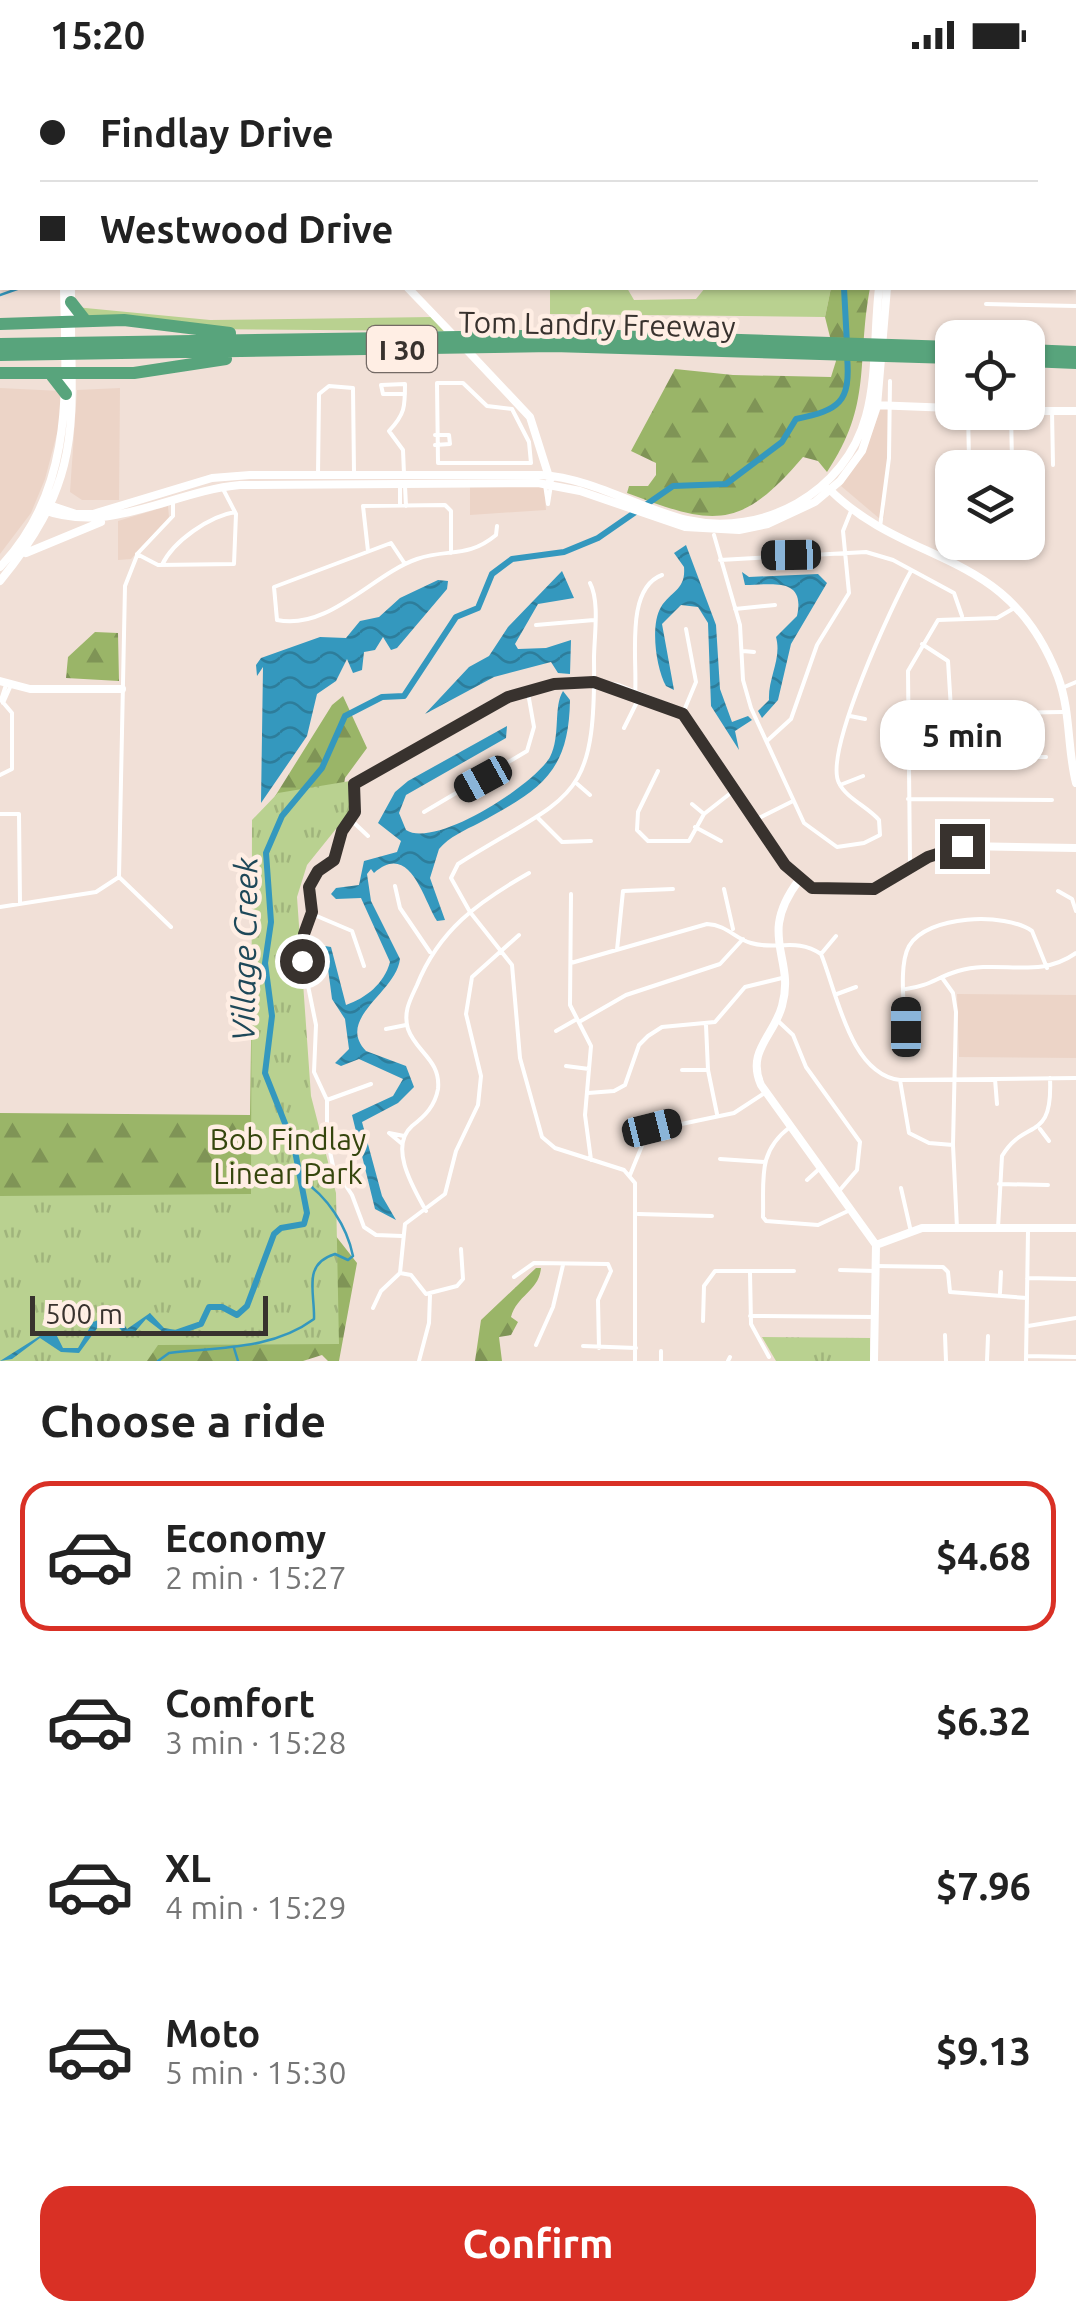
<!DOCTYPE html>
<meta charset="utf-8">
<style>
:root{--surface:#fff;--page:#f2f2f2;--text:#222;--muted:#767676;--line:#e0e0e0;--accent:#d93025}
body{margin:0;font-family:Ubuntu,sans-serif;background:var(--page);color:var(--text);height:100vh;display:flex;flex-direction:column;font-size:38px;white-space:nowrap}
*{box-sizing:border-box;margin:0}
p{font-size:32px;color:var(--muted)}
.icon{flex:none;width:55px;height:55px;fill:none;stroke:currentColor;stroke-width:2;stroke-linecap:round;stroke-linejoin:round}
.map{position:relative;height:1291px;overflow:hidden}
.drawer{display:flex;flex-direction:column;background:var(--surface);flex:1}
.drawer>*{flex:none}
.top-card{position:absolute;left:0px;top:0px;width:1078px;height:220px;box-shadow:0 2px 8px #0004;display:grid;align-content:center;height:220px;padding:0 40px;background:var(--surface)}
.buttons{position:absolute;left:935px;top:250px;display:grid;gap:20px}
.buttons a{display:grid;place-items:center;width:110px;height:110px;border-radius:20px;background:var(--surface);box-shadow:0 2px 8px #0004;font-size:50px}
.scale{position:absolute;left:30px;bottom:25px;width:238px;box-sizing:border-box;padding-left:10px;border:5px solid #38322e;border-top:0;font-size:28px;line-height:35px;white-space:nowrap;color:#38322e;-webkit-text-stroke:8px #ffeee4;paint-order:stroke}
.end{position:absolute;width:45px;height:45px;margin:-22px;border:12px solid #38322e;background:#fff;box-shadow:0 0 0 5px #fff}
.from{border-radius:50%}
.bubble{position:absolute;height:70px;border-radius:30px;background:var(--surface);box-shadow:0 2px 8px #0004;font-size:32px;font-weight:700;line-height:70px;text-align:center}
.car{position:absolute;width:30px;height:60px;margin:-30px -15px;border-radius:12px;box-shadow:0 0 8px 2px #0007;background:linear-gradient(#222 24%,#8ab4d8 0 40%,#222 0 76%,#8ab4d8 0 86%,#222 0)}
.top-card b{display:flex;align-items:center;gap:35px;height:95px;font-size:38px}
.top-card b+b{border-top:2px solid var(--line)}
.top-card i{width:25px;height:25px;background:var(--text)}
ul{padding:0;list-style:none}
li{display:flex;align-items:center;gap:30px;height:150px;margin:0 20px 15px;padding:0 20px;border:5px solid transparent;border-radius:30px}
li div{flex:1}
li b{display:block;font-size:38px}
li em{font-style:normal;font-weight:700}
li.on{border-color:var(--accent)}
li>.icon{width:90px;height:90px;stroke-width:1.5}
h2{padding:0 40px;font-size:45px;line-height:120px}
.cta{display:flex;gap:20px;margin-top:auto;padding:20px 40px}
.cta a{flex:1;height:115px;border-radius:30px;background:var(--accent);color:#fff;font-size:40px;font-weight:700;line-height:115px;text-align:center}
.status{display:flex;justify-content:space-between;align-items:center;height:70px;padding:0 50px;background:var(--surface);direction:ltr}
.status svg{height:28px;fill:currentColor}
.map>svg:first-child{display:block}
.built{fill:#ecd4c7}
.grass{fill:#b9d190}
.forest{fill:url(#forest-firs)}
.park{fill:url(#park-tufts)}
.water{fill:url(#water-waves)}
.lines{fill:none;stroke-linecap:round;stroke-linejoin:round}
.stream{stroke:#3498be;stroke-width:2.5}
.river{stroke:#3498be;stroke-width:6}
.street{stroke:#fff;stroke-width:4}
.secondary{stroke:#fff;stroke-width:8}
.highway{stroke:#58a47c;stroke-width:12}
.route{stroke:#38322e;stroke-width:12}
.labels{text-anchor:middle;dominant-baseline:central;stroke-width:9;stroke-linejoin:round;paint-order:stroke}
.shield{fill:#ffeee4;stroke:#746a65;stroke-width:2.5}
.shield-label{font-size:28px;font-weight:bold;fill:#38322e}
.street-label{font-size:30px;fill:#38322e;stroke:#ffeee4}
.park-label{font-size:30px;fill:#35460d;stroke:#ffeee4}
.water-label{font-size:32px;font-style:italic;fill:#1e4859;stroke:#ffeee4}
</style>
<div class="status"><b>15:20</b><svg viewBox="0 0 49 12"><path d="M0 12V9h3v3zM5 12V6h3v6zM10 12V3h3v9zM15 12V0h3v12zM26 1h20v11H26zM47 4h2v5h-2z"/></svg></div>
<div class="map">
<svg width="1076" height="1291" viewBox="0 0 1076 1291">
<defs>
<pattern id="forest-firs" width="22" height="20" patternUnits="userSpaceOnUse" patternTransform="scale(2.5)"><rect width="22" height="20" fill="#9ab568"/><path d="M5 1l3.5 6h-7zM16 11l3.5 6h-7z" fill="#7f9456"/></pattern>
<pattern id="park-tufts" width="24" height="20" patternUnits="userSpaceOnUse" patternTransform="scale(2.5)"><rect width="24" height="20" fill="#b9d190"/><path d="M3 7l-1-3M5 7V3M7 7l1-3M15 17l-1-3M17 17v-4M19 17l1-3" fill="none" stroke="#a0b47c"/></pattern>
<pattern id="water-waves" width="16" height="10" patternUnits="userSpaceOnUse" patternTransform="scale(2.5)"><rect width="16" height="10" fill="#3498be"/><path d="M0 5q4-4 8 0t8 0" fill="none" stroke="#2d7d9b"/></pattern>
</defs>
<rect width="100%" height="100%" fill="#f1e0d7"/>
<path class="built" d="M0,318l61,3 -2,35 -14,53 -14,34 -31,41z
M120,318l-1,112h-37l-12,-8 7,-102z
M881,338h9l-6,110 -4,1 -39,-33 25,-37z
M470,417h74l2,23 -76,5z
M168,436l1,11 -38,42 -13,1v-39z
M957,924l119,1v63l-117,-1z"/>
<path class="grass" d="M322,0h531l-534,2z
M550,218h77l7,12 62,-1 9,-11h126l-6,29 -275,-3z
M75,237l135,13 222,-3 13,14 -243,-2 -117,-13z"/>
<path class="forest" d="M831,218h39c-14,74 3,116 -43,184l-9,-11 -15,-4c-63,74 -89,69 -176,36l2,-7h19l8,-11v-12l-25,-12 44,-82 58,6 98,2 5,-16 -11,-44z
M95,562l23,1 1,48 -53,-3 2,-21z
M343,626l24,52 -22,30 -2,13 -53,99 23,317 44,56 -18,98h-11l-6,-6 -19,6h-303v-248l250,2 4,-285 78,-125z
M536,1198h5c-2,23 -24,27 -30,49l7,5 -7,13 -12,2 3,24h-27l6,-41z"/>
<path class="park" d="M350,711l2,28 -45,56 -10,32 14,199 25,97 3,151 -181,1 -11,16h-147v-165l251,-2 1,-374 26,-27z
M762,1267l108,1v23h-94z"/>
<path class="water" d="M686,475l30,80 4,64 12,33 16,-6 4,4 -17,11 4,19 -28,-44 -3,-83 -10,-16 -17,-2 -19,19 12,66 -8,-4c-10,-18 -16,-61 -5,-79 10,-16 25,-17 23,-40l-10,-14z
M562,501l12,27 -36,6 -23,40 3,5 28,-1 25,-8 -1,34 -12,-1 -7,-11 -57,15 -69,37 44,-47 20,-11 19,-29z
M742,502l7,5 69,-3 9,9 -36,61 -13,56 -16,18 -4,-7 11,-11c-1,-23 13,-41 7,-63l21,-21c9,-40 -26,-31 -52,-31z
M438,510l10,1 -1,8 -50,59 -6,2 -8,-13 -8,13 -11,2 -2,18 -9,3 -6,-14 -11,22 -19,13 -10,42 -46,67 2,-136 -6,9 -1,-11 5,-7 59,-21 26,1 14,-17 19,-4 21,-19z
M563,621l7,9c-1,74 -31,90 -91,123 -14,7 -30,14 -40,26l-9,29 15,42 -8,1c-14,-22 -27,-80 -63,-48l-3,-4 -4,5 4,27 29,58c-4,34 -65,59 -34,92l40,15 8,21 -16,16 -36,19 20,74 14,24 -21,-11 -23,-94 41,-19 10,-17 -44,-20 -18,7 -6,-3 14,-14 -4,-30 -13,-20 -7,-53 6,1 15,58c20,-7 38,-21 44,-43l-29,-64 -25,1 -5,-5 5,-6 23,-3 5,-24 33,-9 4,-11 -23,-18 17,-31 13,-11 99,-55 -1,12 -100,57 -7,18 7,17c29,19 128,-45 144,-73 11,-21 3,-50 13,-66z
M117,1243l10,16 23,-16 14,15 18,3 -14,5 -22,-17 -12,14 -9,2 -9,-11 -15,-1 -22,30 -18,-1 -21,-14 -28,21 -12,2 46,-29 10,2 7,14h15l15,-26z"/>
<g class="lines">
<path class="stream" d="M378,2l3,-2
M0,225l20,-7
M234,1278l4,13
M158,1291l11,-8c50,-6 103,-3 145,-34 1,-27 -12,-55 21,-65l13,6 5,-4c-6,-30 -26,-60 -51,-76"/>
<path class="river" d="M883,0v2
M844,218l3,56
M175,1263l26,-9 8,-17h13l15,8 10,-9 27,-72 7,-6 23,-4 3,-11 -13,-67 -29,-73 7,-57 -7,-53 6,-41 -5,-69 16,-37 40,-48 23,-52 37,-19 22,-1 52,-79 22,-9 14,-34 20,-15 52,-7 34,-14 75,-52 53,-2 56,-42 14,-23c43,-9 55,-16 51,-63"/>
<path class="street" d="M247,0v2
M266,0l7,2
M301,2l3,-2
M1075,47h1
M1075,111l1,-2
M1075,185l1,-10
M1075,198h1
M986,234l90,2
M437,313h26l24,23 25,3 17,33 2,21h-93z
M1052,341l1,54
M968,342l1,48
M1011,342l1,51
M435,375l15,-1 -1,-9h-14
M404,404l-1,-24 -14,-19c16,-17 16,-24 16,-47l-24,1 2,9h22
M318,405l1,-81 10,-8 24,2 1,85
M545,415l3,19
M405,416l1,20
M400,417v19
M548,434l3,-19
M880,457l9,-69 1,-77
M714,465l26,90 3,55 8,28 53,115 33,24 27,-4 16,-8 -1,-15c-11,-13 -33,-22 -40,-37 -16,-30 54,-180 72,-212
M368,481l-5,-45 82,-1 6,6v42
M137,484l21,11 76,-1 2,-50 -14,-27
M720,490l146,-8 27,8 61,33 8,23
M405,494l-14,-21 -117,44 3,33c51,11 96,-46 140,-61 31,-11 50,0 79,-24l1,-9
M162,495c11,-24 48,-49 73,-53
M590,513c10,19 4,54 4,76 2,147 -23,134 -136,205l-7,14 19,34 42,53 8,93 22,79 13,11 69,22 11,13v178
M735,539l40,-4
M536,555l58,-5
M922,574l26,17 3,48
M743,581l11,1
M1062,618l14,-6
M635,624c3,-32 -11,-105 27,-119
M3,633l8,-18
M683,643l13,-31 -10,-53
M993,643l70,-1
M850,646l15,3
M624,658l16,-32
M768,670l23,-21 26,-74 32,-52 -6,-62 8,-20
M907,687h139
M658,701l-20,41 -1,18 11,11h41l15,-27 28,-22
M0,705l12,-6v-56l-11,-13 5,-15
M575,712l15,13
M353,715l2,27 -13,19 -9,29 -15,11 -9,16 3,25 -8,23 -1,26 13,64 -2,47 13,28v38l6,28 19,29 12,32 12,8 26,1
M840,715l23,-9
M908,729l144,1
M692,734l12,10
M424,742l103,-61 7,-24 -6,-34
M0,744h19l1,89
M538,748l24,24 29,-1
M350,749l18,17
M757,749l36,-18
M695,757l26,14
M910,794l-2,-193 30,-51 59,-2 19,-11
M119,807l52,50
M395,816l5,22 30,44
M724,819l9,40
M1058,821l14,8 4,12
M571,824l-1,111 21,41 -6,69 6,45
M0,837l96,-15 23,-15 6,-291 13,-33 35,-37v-17
M312,844l40,17 12,35
M617,880l6,-59 50,-2
M821,884l15,-18
M571,893l136,-39c20,1 27,14 44,19 25,8 45,-6 70,11 16,39 29,120 79,126l176,-2
M943,909l10,14 3,19 -3,133 4,83
M906,919c24,-3 31,-12 52,-18 42,-12 80,9 118,-18
M837,924l19,-7
M777,950l16,15 13,32 54,75 -3,28 -18,21
M579,952l47,-27 94,-31 23,-25
M706,955l2,45 9,44
M386,959l20,-4
M556,961l21,-12
M905,962c0,-23 -7,-66 4,-86 18,-31 96,-34 123,-15l15,37
M566,996l23,3
M682,1000h26
M995,1009l2,25
M900,1010l9,53 20,10 24,2
M588,1023l26,-2 11,-6 14,-40 9,-9 14,-9 53,-5 30,-35 37,-9
M327,1030l44,-16
M790,1057c-33,25 -26,52 -27,90l3,4 52,4 30,-14
M1040,1059l9,12
M401,1073l-12,-10 15,3
M720,1089l45,3
M630,1105l18,-44 86,-18 32,-21
M807,1110l11,-10
M999,1114l49,1
M901,1118l10,44
M426,1141c-12,-22 -38,-64 -14,-85 13,-10 23,-20 26,-37 3,-29 -22,-37 -30,-60 -5,-17 2,-29 9,-44 22,-55 61,-83 112,-112
M638,1144l74,2
M998,1158l4,-72c23,-39 51,-12 48,-78
M875,1196l68,1 5,5 2,20 77,6
M840,1200l35,1
M750,1202l1,52 18,33
M400,1203l11,2 15,19 31,-8 6,-7 -2,-30
M514,1207l20,-14 74,1 3,7 -13,29 1,48
M1027,1208l49,1
M1000,1223l1,-21
M373,1238l8,-17 19,-18 5,-49 40,-30 11,-43 22,-46 3,-29 -15,-62 6,-37 47,-42
M750,1246l125,1
M703,1251l1,-35 11,-15h79
M1028,1256l48,-8
M945,1265l1,26
M536,1275l17,-38 10,-42
M583,1276l53,2
M661,1281v10
M1026,1286l50,1
M419,1291l10,-38 1,-28
M728,1291l2,-4
M987,1291l1,-25
M1026,1291l2,-130"/>
<path class="secondary" d="M57,0v2
M64,0v2
M167,0l1,2
M909,2v-2
M918,2v-2
M0,157l2,-1
M408,218l48,50
M465,278l65,69 20,63
M873,335l79,3
M1028,341h48
M828,418c81,81 180,58 230,189 13,35 9,71 18,106
M43,433l33,11h17l119,-36 38,-3h291c51,3 97,33 146,45 76,17 158,-27 179,-104 11,-40 8,-87 13,-128
M41,439c70,27 130,-18 199,-24l298,-2 42,8 105,36 54,3 29,-6 47,-22 25,-21 22,-30 15,-45 10,-118
M26,483l75,-31
M0,497c75,-78 66,-180 64,-279
M0,511c90,-110 69,-163 71,-293
M0,611l30,8h92
M353,715l142,-83 33,-12 57,-9 33,6 65,26 102,152 27,23 62,1 54,-32 34,-11 114,2
M799,810c-43,57 -3,77 -17,126 -8,30 -36,45 -21,79l115,160 -2,116
M876,1175l46,-17h154"/>
<path class="highway" d="M71,232l14,18
M0,254l124,-4 106,13
M0,274l586,-9 366,12
M1028,280l48,2
M0,285l553,-9 399,12
M1028,291l48,2
M0,303h134l92,-14
M52,306l14,18"/>
</g>
<g class="lines">
<path class="route" d="M302,891l2,-27 8,-22 -3,-25 9,-16 16,-11 8,-29 13,-19 -1,-28 154,-87 46,-13 40,-2 89,32 102,151 27,23 62,1 54,-32 34,-11"/>
</g>
<g class="labels">
<rect class="shield" x="367" y="256" width="70" height="46" rx="8"/>
<g class="shield-label">
<text x="402" y="279">I 30</text>
</g>
<g class="street-label">
<text transform="translate(597 254) rotate(1)">Tom Landry Freeway</text>
</g>
<g class="park-label">
<text x="288" y="1069">Bob Findlay<tspan x="288" dy="34">Linear Park</tspan></text>
</g>
<g class="water-label">
<text transform="translate(244 879) rotate(-89)">Village Creek</text>
</g>
</g>
</svg>
<div class="buttons">
<a><svg class="icon" aria-label="locate" viewBox="0 0 24 24"><circle cx="12" cy="12" r="6"/><path d="M12 2v4M12 18v4M2 12h4M18 12h4"/></svg></a>
<a><svg class="icon" aria-label="layers" viewBox="0 0 24 24"><path d="M12 4l9 5-9 5-9-5zM3 14l9 5 9-5"/></svg></a>
</div>
<div class="scale">500 m</div>
<i class="end from" style="left:302px;top:891px"></i>
<i class="end" style="left:962px;top:776px"></i>
<div class="bubble" style="left:880px;top:630px;width:165px">5 min</div>
<i class="car" style="left:791px;top:485px;rotate:269deg"></i>
<i class="car" style="left:483px;top:709px;rotate:241deg"></i>
<i class="car" style="left:906px;top:957px;rotate:0deg"></i>
<i class="car" style="left:652px;top:1058px;rotate:76deg"></i>
<div class="top-card">
<b><i class="from"></i>Findlay Drive</b>
<b><i></i>Westwood Drive</b>
</div>
</div>
<section class="drawer">
<h2>Choose a ride</h2>
<ul>
<li class="on"><svg class="icon" aria-label="car" viewBox="0 0 24 24"><path d="M5 17H2v-5l4-1 3-4h7l3 4 3 1v5h-3M9 17h6M6 11h13"/><circle cx="7" cy="17" r="2"/><circle cx="17" cy="17" r="2"/></svg><div><b>Economy</b><p>2 min · 15:27</p></div><em>$4.68</em></li>
<li><svg class="icon" aria-label="car" viewBox="0 0 24 24"><path d="M5 17H2v-5l4-1 3-4h7l3 4 3 1v5h-3M9 17h6M6 11h13"/><circle cx="7" cy="17" r="2"/><circle cx="17" cy="17" r="2"/></svg><div><b>Comfort</b><p>3 min · 15:28</p></div><em>$6.32</em></li>
<li><svg class="icon" aria-label="car" viewBox="0 0 24 24"><path d="M5 17H2v-5l4-1 3-4h7l3 4 3 1v5h-3M9 17h6M6 11h13"/><circle cx="7" cy="17" r="2"/><circle cx="17" cy="17" r="2"/></svg><div><b>XL</b><p>4 min · 15:29</p></div><em>$7.96</em></li>
<li><svg class="icon" aria-label="car" viewBox="0 0 24 24"><path d="M5 17H2v-5l4-1 3-4h7l3 4 3 1v5h-3M9 17h6M6 11h13"/><circle cx="7" cy="17" r="2"/><circle cx="17" cy="17" r="2"/></svg><div><b>Moto</b><p>5 min · 15:30</p></div><em>$9.13</em></li>
</ul>
<div class="cta"><a>Confirm</a></div>
</section>
